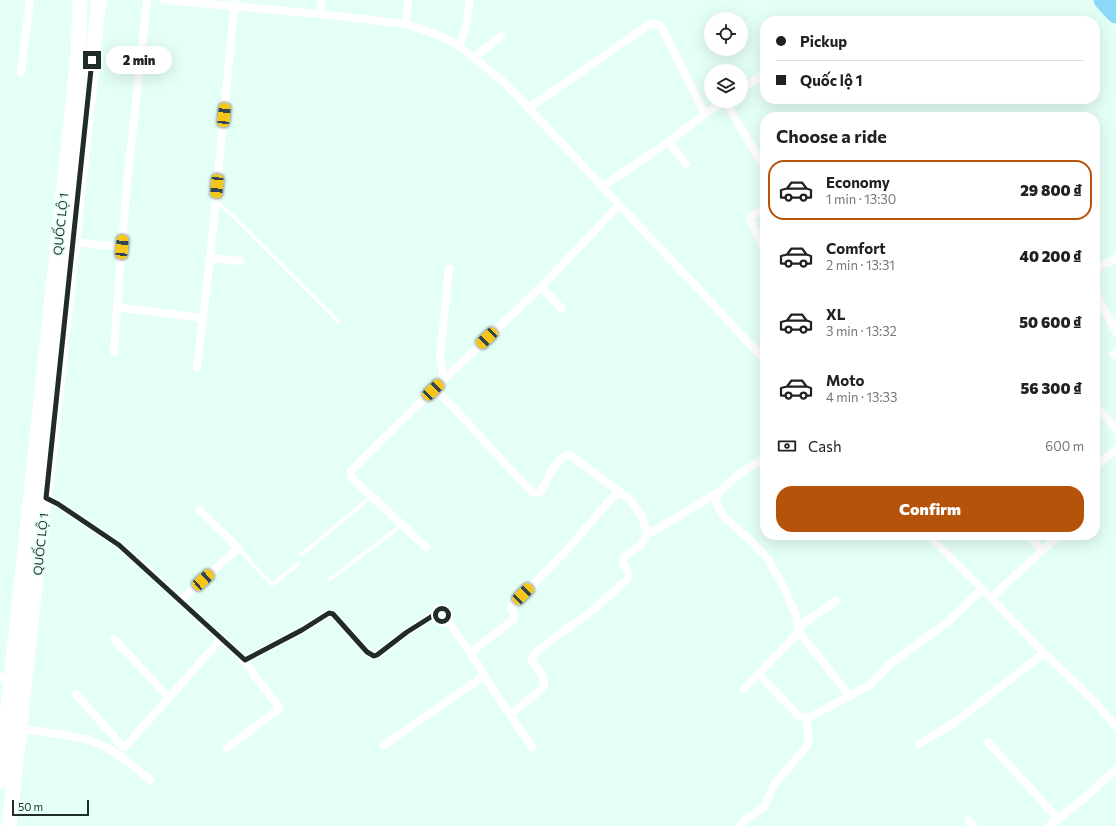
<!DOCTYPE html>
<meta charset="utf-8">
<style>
:root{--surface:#fff;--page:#f6f6f6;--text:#202124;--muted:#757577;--line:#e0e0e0;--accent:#b45309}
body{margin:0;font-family:Commissioner,sans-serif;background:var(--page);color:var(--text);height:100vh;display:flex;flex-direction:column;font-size:15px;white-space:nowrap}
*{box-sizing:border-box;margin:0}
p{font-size:13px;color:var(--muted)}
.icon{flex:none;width:22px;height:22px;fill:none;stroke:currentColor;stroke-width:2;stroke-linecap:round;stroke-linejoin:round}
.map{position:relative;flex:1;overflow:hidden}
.details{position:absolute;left:760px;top:112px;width:340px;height:428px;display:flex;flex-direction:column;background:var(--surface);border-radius:16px;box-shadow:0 4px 16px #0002}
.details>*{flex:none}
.banner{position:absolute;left:760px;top:16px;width:340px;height:88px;border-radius:16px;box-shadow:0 4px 16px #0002;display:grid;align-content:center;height:88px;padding:0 16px;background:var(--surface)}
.buttons{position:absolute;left:704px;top:12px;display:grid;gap:8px}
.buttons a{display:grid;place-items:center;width:44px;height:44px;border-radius:50%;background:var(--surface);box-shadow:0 4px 16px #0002;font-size:20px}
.scale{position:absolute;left:12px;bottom:10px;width:77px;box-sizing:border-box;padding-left:4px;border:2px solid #1f2c28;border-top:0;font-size:11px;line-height:14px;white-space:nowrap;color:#1f2c28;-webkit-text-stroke:3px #e4fff6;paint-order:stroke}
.end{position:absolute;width:18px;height:18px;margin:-9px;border:5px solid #1f2c28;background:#fff;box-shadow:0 0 0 2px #fff}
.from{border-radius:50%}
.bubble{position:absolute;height:28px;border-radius:14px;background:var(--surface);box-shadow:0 4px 16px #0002;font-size:13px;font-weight:800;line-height:28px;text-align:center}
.car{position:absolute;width:12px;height:24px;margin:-12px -6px;border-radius:5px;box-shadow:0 0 3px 1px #0007;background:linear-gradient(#f5c518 24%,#345 0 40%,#f5c518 0 76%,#345 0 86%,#f5c518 0)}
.banner b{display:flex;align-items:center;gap:14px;height:38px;font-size:15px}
.banner b+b{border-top:1px solid var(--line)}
.banner i{width:10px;height:10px;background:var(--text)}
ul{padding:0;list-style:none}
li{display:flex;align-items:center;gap:12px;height:60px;margin:0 8px 6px;padding:0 8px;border:2px solid transparent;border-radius:16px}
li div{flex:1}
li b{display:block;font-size:15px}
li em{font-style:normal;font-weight:800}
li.on{border-color:var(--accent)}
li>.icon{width:36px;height:36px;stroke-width:1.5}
h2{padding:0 16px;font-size:18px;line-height:48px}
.pay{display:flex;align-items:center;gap:10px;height:44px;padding:0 16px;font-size:15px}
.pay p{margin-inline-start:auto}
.button{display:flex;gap:8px;margin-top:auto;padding:8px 16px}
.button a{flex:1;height:46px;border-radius:16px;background:var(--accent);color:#fff;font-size:16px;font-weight:800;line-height:46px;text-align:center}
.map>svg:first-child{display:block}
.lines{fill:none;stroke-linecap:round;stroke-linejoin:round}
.river{stroke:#8bd9f8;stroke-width:19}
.lane{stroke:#fff;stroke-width:4}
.street{stroke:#fff;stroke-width:8}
.highway{stroke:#fff;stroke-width:15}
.route{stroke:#1f2c28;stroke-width:5}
.labels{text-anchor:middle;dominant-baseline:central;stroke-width:3.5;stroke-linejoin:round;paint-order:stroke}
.street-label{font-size:12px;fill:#1f2c28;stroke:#e4fff6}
</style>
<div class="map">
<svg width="1116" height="826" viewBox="0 0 1116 826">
<rect width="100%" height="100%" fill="#e4fff6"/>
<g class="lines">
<path class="river" d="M1103,0l13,14"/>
<path class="lane" d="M216,201l17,15 105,105
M238,548l34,37 27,-22
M301,555l71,-59
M329,580l73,-55"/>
<path class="street" d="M147,0l-21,194 -9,113 85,11
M164,0l156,14 86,10 35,12 18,10 46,37 260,277
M320,14l2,-14
M406,24l2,-24
M459,46l7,-19 4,-27
M474,58l27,-22
M21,72l9,-72
M741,90l24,-18
M725,101l36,61
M529,108l118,-82 7,-3 6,3 2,2 43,86
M668,142l18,22
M602,187l66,-45 37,-28 20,-13
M765,209l-12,6 -3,5 15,31
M73,242l49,5
M210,258l30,3
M1095,269l21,-11
M541,287l21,22
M1095,292l21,40
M114,352l3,-45
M1113,355l3,-1
M197,367l13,-109 25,-258
M444,380l-4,-22 9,-89
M433,390l4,1c33,32 62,68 94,100 4,3 6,3 10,0 6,-10 16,-36 29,-36l59,44 13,17 3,12 3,4 6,-1 63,-38
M1095,405l21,24
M765,458l-27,17 -18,16 -4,6 1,8 7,12 29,26 15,16 14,25 14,31 3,17 50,63
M1095,466l21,-16
M46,498l12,6 61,41 22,19 39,37 58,53 12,13 5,10 24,29v2l-3,3 -49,37
M928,535l63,63 53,55 48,46 24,27
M1028,535l14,15
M426,547l-74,-69 -1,-7 82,-81 108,-103 78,-82
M991,598l68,-63
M180,601l58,-53 -39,-38
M798,627l38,-26
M114,639l54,58
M470,653l44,-34 1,-3 -4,-8 1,-2 55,-56 51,-59
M245,660l57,-30 27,-17 4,1 34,38 7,4 3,-1 30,-23 27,-17c7,-3 9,1 14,6l31,45 5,10 -100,69
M758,674l41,42 9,2
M484,676l48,71
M0,677l11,5
M744,689l55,-57
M76,694l46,52 3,1 97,-109
M511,714l32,-26c4,-10 -5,-19 -11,-27l1,-6 21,-17 35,-25 38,-33 2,-5 -6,-12 1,-6 16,-11 8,-14
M20,729c23,3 60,6 79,15 19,8 35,23 51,36
M988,742l70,77
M919,744l35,-21 90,-70
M968,820l5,6
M740,826l4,-5 20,-14 10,-22 32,-38 3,-8 -2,-15 1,-6 62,-33 20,-21 59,-43 33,-32
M1049,826l33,-26 34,-31"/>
<path class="highway" d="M0,782l78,-727 2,-55
M9,826l90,-826"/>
</g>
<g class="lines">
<path class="route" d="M92,60l-46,438 12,6 61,41 126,115 57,-30 27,-17 4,1 34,38 7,4 3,-1 30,-23 27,-17 4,-2 4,2"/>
</g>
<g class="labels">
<g class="street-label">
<text transform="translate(60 224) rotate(-84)">QUỐC LỘ 1</text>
<text transform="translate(40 544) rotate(-84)">QUỐC LỘ 1</text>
</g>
</g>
</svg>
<div class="buttons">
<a><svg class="icon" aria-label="locate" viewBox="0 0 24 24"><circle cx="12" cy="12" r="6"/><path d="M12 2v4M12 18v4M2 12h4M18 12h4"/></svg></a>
<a><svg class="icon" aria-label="layers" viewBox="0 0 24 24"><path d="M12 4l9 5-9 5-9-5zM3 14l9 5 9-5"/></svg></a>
</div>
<div class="scale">50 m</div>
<i class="end from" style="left:442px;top:615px"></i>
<i class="end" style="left:92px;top:60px"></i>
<div class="bubble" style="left:106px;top:46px;width:66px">2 min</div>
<i class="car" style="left:224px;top:115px;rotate:6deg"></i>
<i class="car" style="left:217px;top:186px;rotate:185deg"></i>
<i class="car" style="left:122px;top:247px;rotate:5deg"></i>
<i class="car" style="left:487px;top:338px;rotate:226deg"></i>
<i class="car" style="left:433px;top:390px;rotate:46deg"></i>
<i class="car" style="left:203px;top:580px;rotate:48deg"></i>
<i class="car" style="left:523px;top:594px;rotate:45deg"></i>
<div class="banner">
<b><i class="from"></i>Pickup</b>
<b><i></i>Quốc lộ 1</b>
</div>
<section class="details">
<h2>Choose a ride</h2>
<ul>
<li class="on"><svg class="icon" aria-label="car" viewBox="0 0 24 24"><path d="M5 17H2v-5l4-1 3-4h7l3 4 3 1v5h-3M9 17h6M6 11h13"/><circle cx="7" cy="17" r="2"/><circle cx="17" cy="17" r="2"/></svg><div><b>Economy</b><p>1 min · 13:30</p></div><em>29 800 ₫</em></li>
<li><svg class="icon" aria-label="car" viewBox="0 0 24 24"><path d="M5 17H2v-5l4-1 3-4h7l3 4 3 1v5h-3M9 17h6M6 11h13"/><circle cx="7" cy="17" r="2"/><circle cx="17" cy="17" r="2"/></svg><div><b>Comfort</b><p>2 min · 13:31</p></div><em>40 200 ₫</em></li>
<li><svg class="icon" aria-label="car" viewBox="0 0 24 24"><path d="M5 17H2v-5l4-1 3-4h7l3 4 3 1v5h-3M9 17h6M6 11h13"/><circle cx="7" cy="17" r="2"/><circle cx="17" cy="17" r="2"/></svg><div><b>XL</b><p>3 min · 13:32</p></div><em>50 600 ₫</em></li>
<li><svg class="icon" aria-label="car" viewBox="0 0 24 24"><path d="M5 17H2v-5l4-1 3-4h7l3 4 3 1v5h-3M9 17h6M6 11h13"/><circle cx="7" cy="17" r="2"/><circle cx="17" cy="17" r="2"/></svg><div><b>Moto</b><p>4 min · 13:33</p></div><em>56 300 ₫</em></li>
</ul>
<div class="pay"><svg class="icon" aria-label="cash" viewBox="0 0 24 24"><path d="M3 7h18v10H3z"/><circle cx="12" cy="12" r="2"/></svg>Cash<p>600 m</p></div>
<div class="button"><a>Confirm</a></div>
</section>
</div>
